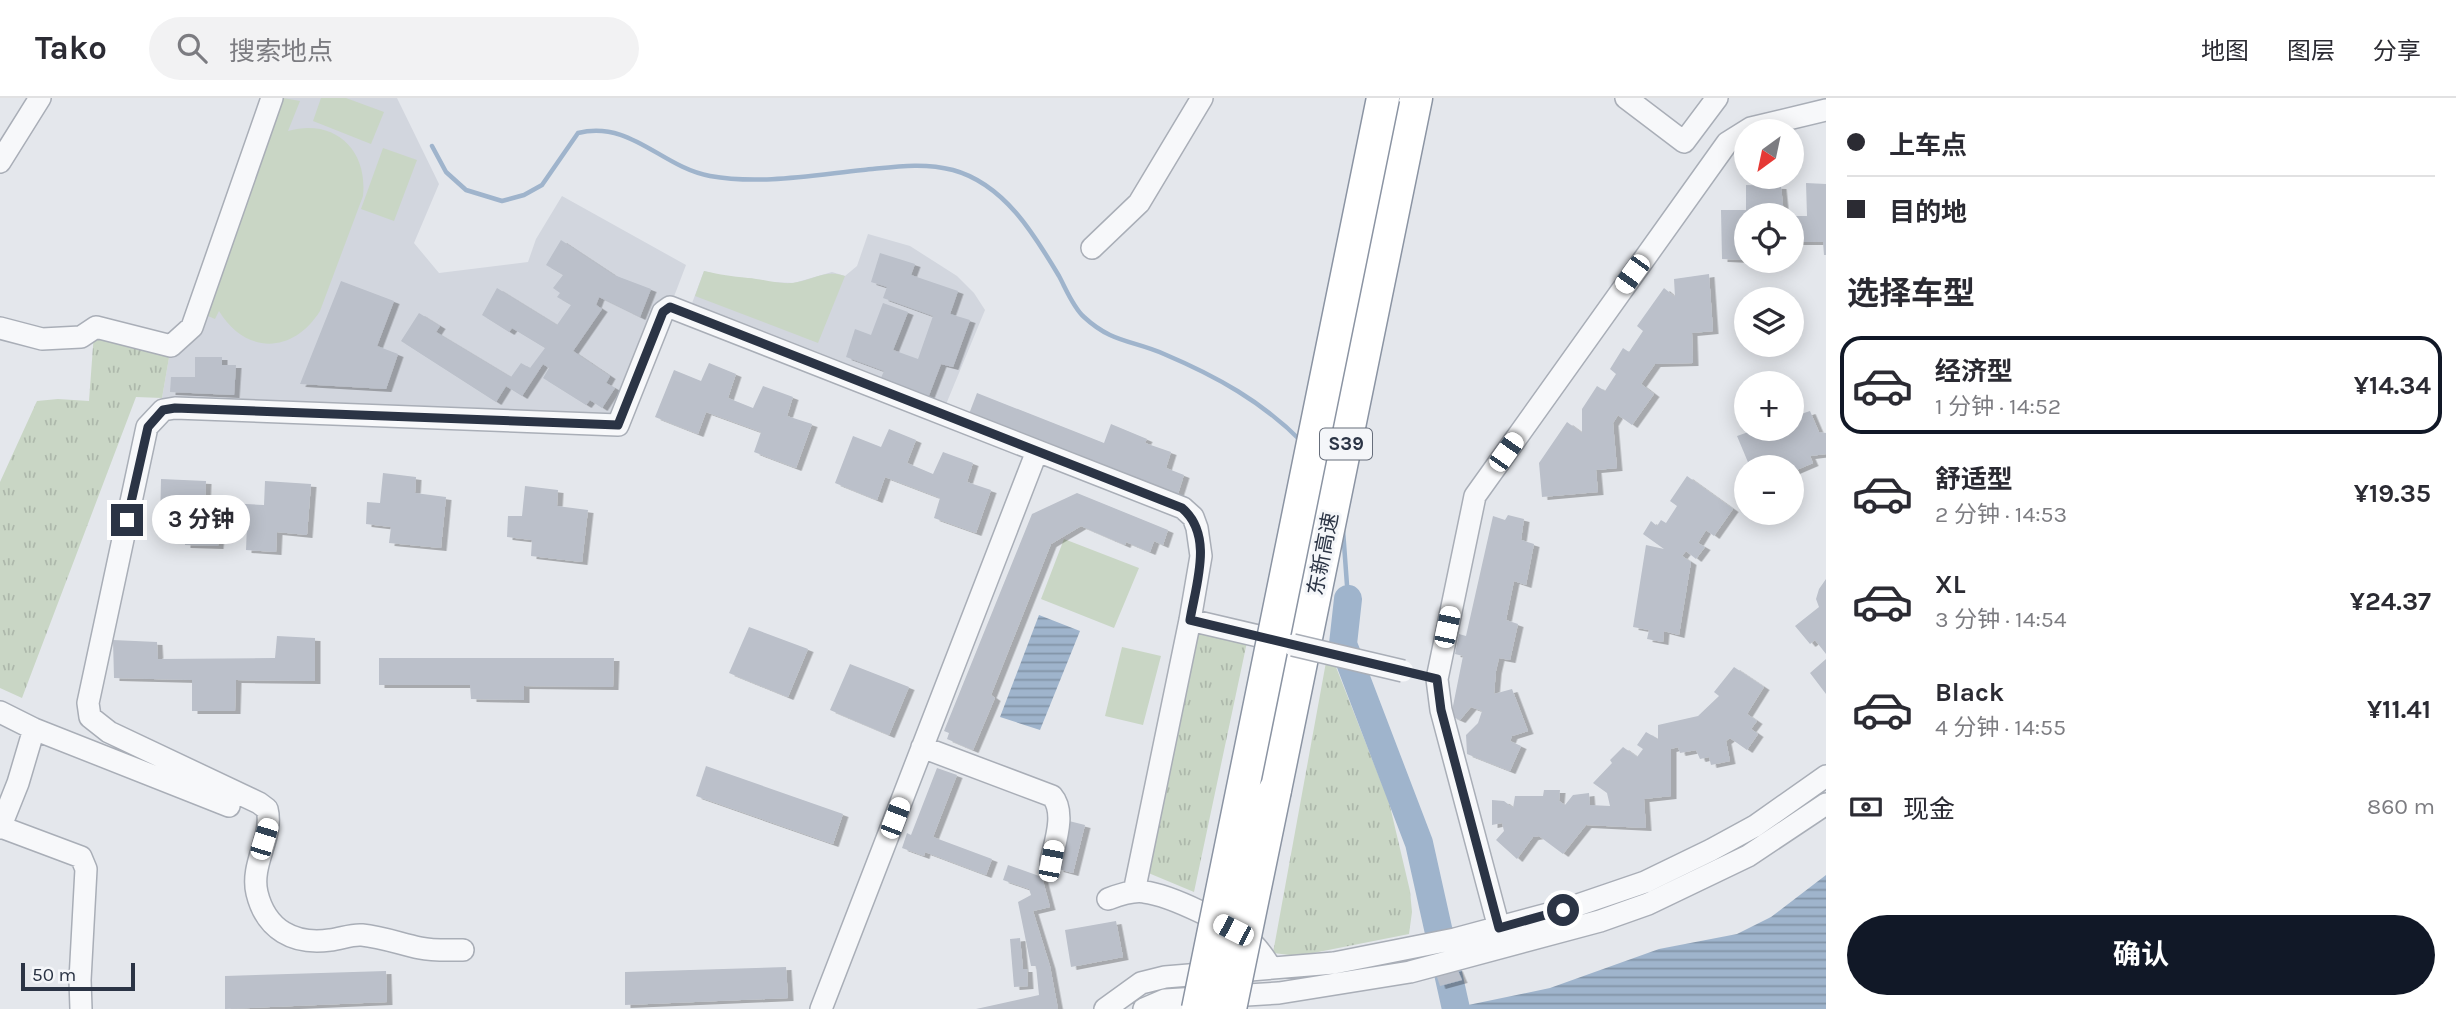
<!DOCTYPE html>
<html lang="zh">
<meta charset="utf-8">
<style>
:root{--surface:#fff;--page:#f2f2f3;--text:#2b2b33;--muted:#7c7c81;--line:#e1e1e2;--accent:#111827}
body{margin:0;font-family:Karla,"Noto Sans SC",sans-serif;background:var(--page);color:var(--text);height:100vh;display:flex;flex-direction:column;font-size:26px;white-space:nowrap}
*{box-sizing:border-box;margin:0}
p{font-size:23px;color:var(--muted)}
.icon{flex:none;width:38px;height:38px;fill:none;stroke:currentColor;stroke-width:2;stroke-linecap:round;stroke-linejoin:round}
.map{position:relative;flex:1;overflow:hidden}
.drawer{display:flex;flex-direction:column;background:var(--surface);width:630px}
.drawer>*{flex:none}
.banner{display:grid;align-content:center;height:154px;padding:0 21px;background:var(--surface)}
.needle{width:46px;rotate:213deg}
.tools{position:absolute;left:1734px;top:21px;display:grid;gap:14px}
.tools a{display:grid;place-items:center;width:70px;height:70px;border-radius:50%;background:var(--surface);box-shadow:0 4px 18px #0003;font-size:35px}
.scale{position:absolute;left:21px;bottom:18px;width:114px;box-sizing:border-box;padding-left:7px;border:4px solid #2b3445;border-top:0;font-size:19px;line-height:24px;white-space:nowrap;color:#2b3445;-webkit-text-stroke:5px #f4f6f9;paint-order:stroke}
.end{position:absolute;width:32px;height:32px;margin:-16px;border:9px solid #2b3445;background:#fff;box-shadow:0 0 0 4px #fff}
.from{border-radius:50%}
.bubble{position:absolute;height:49px;border-radius:24px;background:var(--surface);box-shadow:0 4px 18px #0003;font-size:23px;font-weight:700;line-height:49px;text-align:center}
.car{position:absolute;width:21px;height:42px;margin:-21px -10px;border-radius:9px;box-shadow:0 0 5px 2px #0007;background:linear-gradient(#fff 24%,#345 0 40%,#fff 0 76%,#345 0 86%,#fff 0)}
.banner b{display:flex;align-items:center;gap:24px;height:66px;font-size:26px}
.banner b+b{border-top:2px solid var(--line)}
.banner i{width:18px;height:18px;background:var(--text)}
ul{padding:0;list-style:none}
li{display:flex;align-items:center;gap:21px;height:98px;margin:0 14px 10px;padding:0 7px;border:4px solid transparent;border-radius:21px}
li div{flex:1}
li b{display:block;font-size:26px}
li em{font-style:normal;font-weight:700}
li.active{border-color:var(--accent)}
li>.icon{width:63px;height:63px;stroke-width:1.5}
h2{padding:0 21px;font-size:32px;line-height:84px}
.pay{display:flex;align-items:center;gap:18px;height:77px;padding:0 21px;font-size:26px}
.pay p{margin-inline-start:auto}
.primary-button{display:flex;gap:14px;margin-top:auto;padding:14px 21px}
.primary-button a{flex:1;height:80px;border-radius:42px;background:var(--accent);color:#fff;font-size:28px;font-weight:700;line-height:80px;text-align:center}
header{display:flex;align-items:center;gap:42px;box-sizing:border-box;height:98px;padding:0 35px;background:var(--surface);border-bottom:2px solid var(--line)}
header strong{font-size:33px}
nav{display:flex;gap:38px;margin-inline-start:auto;font-size:24px}
.search{width:490px;height:63px;background:var(--page);display:flex;align-items:center;gap:18px;box-sizing:border-box;padding:0 24px;border-radius:38px;color:var(--muted);font-size:26px}
main{display:flex;flex:1;min-height:0}
.map>svg:first-child{display:block}
.built{fill:#d2d6de}
.grass{fill:url(#grass-tufts)}
.garden{fill:#c9d6c5}
.water{fill:url(#water-rules)}
.lines{fill:none;stroke-linecap:round;stroke-linejoin:round}
.stream{stroke:#9fb4cc;stroke-width:4.5}
.river{stroke:#9fb4cc;stroke-width:28}
.building{fill:#bbc0ca;filter:url(#shadow)}
.minor-casing{stroke:#a9aeb7;stroke-width:24}
.highway-casing{stroke:#8b94a3;stroke-width:35}
.minor{stroke:#f7f8fa;stroke-width:21}
.highway{stroke:#fff;stroke-width:32}
.minor-bridge-casing{stroke:#a9aeb7;stroke-width:24;stroke-linecap:butt}
.highway-bridge-casing{stroke:#8b94a3;stroke-width:35;stroke-linecap:butt}
.minor-bridge{stroke:#f7f8fa;stroke-width:21}
.highway-bridge{stroke:#fff;stroke-width:32}
.route{stroke:#2b3445;stroke-width:9}
.labels{text-anchor:middle;dominant-baseline:central;stroke-width:6;stroke-linejoin:round;paint-order:stroke}
.shield{fill:#f4f6f9;stroke:#676e7b;stroke-width:2}
.shield-label{font-size:19px;font-weight:bold;fill:#2b3445}
.street-label{font-size:21px;fill:#2b3445;stroke:#f4f6f9}
</style>
<header>
<strong>Tako</strong>
<div class="search"><svg class="icon" aria-label="search" viewBox="0 0 24 24"><circle cx="10" cy="10" r="6"/><path d="M15 15l6 6"/></svg>搜索地点</div>
<nav><a>地图</a><a>图层</a><a>分享</a></nav>
</header>
<main>
<div class="map">
<svg width="1826" height="911" viewBox="0 0 1826 911">
<defs>
<pattern id="grass-tufts" width="24" height="20" patternUnits="userSpaceOnUse" patternTransform="scale(1.75)"><rect width="24" height="20" fill="#c9d6c5"/><path d="M3 7l-1-3M5 7V3M7 7l1-3M15 17l-1-3M17 17v-4M19 17l1-3" fill="none" stroke="#adb8ab"/></pattern>
<pattern id="water-rules" width="6" height="5" patternUnits="userSpaceOnUse" patternTransform="scale(1.75)"><rect width="6" height="5" fill="#9fb4cc"/><path d="M0 2.5h6" fill="none" stroke="#8293a7"/></pattern>
<filter id="shadow"><feDropShadow dx="5.5" dy="3" stdDeviation="0" flood-color="#0004"/></filter>
</defs>
<rect width="100%" height="100%" fill="#e4e7ec"/>
<path class="built" d="M272,0h125l42,86 -25,59 25,30 89,-11 8,-23 26,-43 124,69 -16,42 -20,8 -41,101 -447,-18 9,-52 21,-19z
M868,136l42,12 47,30 17,17 11,17 -43,104 -254,-100 16,-43 27,7h17l20,4 26,1 38,-11 13,4 12,-10z"/>
<path class="grass" d="M94,235l76,19 -8,46 -26,-1 -114,301 -22,-10v-206l37,-81 21,-2 31,2z
M1195,530l52,14 -53,250 -48,-20z
M1326,564h8l55,140 21,89 2,21 -3,22 -111,22 -25,-3z"/>
<path class="garden" d="M283,0l17,3 -12,30c46,-13 80,18 75,65l-43,115c-27,43 -74,44 -101,0l-4,8 -14,-6z
M321,0h25l38,14 -13,32 -58,-23z
M383,50l34,12 -23,61 -33,-12z
M704,173c17,4 27,5 44,7 15,1 28,6 44,5 21,-2 31,-14 53,-7l-27,67 -123,-47z
M1064,441l75,29 -25,60 -73,-29z
M1122,549l39,9 -18,69 -38,-9z"/>
<path class="water" d="M1039,517l41,16 -40,99 -40,-13z
M1826,777v134h-377l101,-21 109,-39 78,-15 34,-17z"/>
<g class="lines">
<path class="stream" d="M432,48l14,26 20,18 36,11 22,-6 18,-10 36,-52c53,-13 83,34 132,43 50,9 104,-1 153,-6 31,-3 59,-8 90,0 51,14 81,64 106,106 7,13 14,31 25,41 28,26 48,23 80,37 52,22 99,48 138,88
M1343,432l5,69"/>
<path class="river" d="M1348,501l-5,45 76,199 37,166"/>
</g>
<path class="building" d="M1806,85l20,1v71h-2l-1,-13h-31v-26h15z
M1746,87l35,1 3,29h-38v45l-24,-1 -1,-49h25z
M561,142l53,35 37,14 -11,28 -41,-20 -3,8 6,4 -29,42 37,25 -4,7 9,5 -13,20 -12,-8 -4,5 -43,-27 6,-10 -6,-4 -21,32 -16,-10 -10,16 -95,-61 18,-28 21,13 -4,6 75,45 10,-14 9,5 15,-20 -33,-20 -3,4 -27,-17 15,-27 60,37 14,-20 -14,-8 3,-4 -7,-5 10,-13 -17,-10z
M880,155l35,11 -4,11 47,16 -8,23 20,6 -17,47 -12,-3 -13,34 -48,-18 4,-9 -38,-14 9,-28 16,6 12,-32 25,9 -15,38 25,9 15,-43 -50,-18 4,-11 -16,-5z
M1709,176l4,57 -21,2 1,30 -38,1 -14,20 13,10 -22,31 -14,-10 -5,8 4,45 -21,2 2,22 -56,5 -3,-34 28,-41 15,11v-24l15,-23 8,5 11,-17 -6,-5 13,-21 6,4 14,-21 -6,-5 27,-38 11,9 -1,-18z
M341,183l53,20 -17,45 21,8 -12,35 -86,-5z
M195,259h27v8h14l-2,30 -64,-3 1,-15h24z
M709,265l27,11 -8,24 25,10 10,-22 30,11 -6,19 25,8 -16,44 -42,-16 7,-20 -55,-20 -8,22 -43,-17 19,-47 27,11z
M977,295l127,50 7,-19 36,15 -2,4 26,9 -5,16 18,7 -6,19 -209,-80z
M1810,313l9,21 7,1v21l-16,2 3,7 -21,9v-5h-42l-13,-31 20,-7h6l3,5 14,-5h12v-12z
M889,331l27,11 -9,23 26,11 10,-22 30,11 -6,19 24,8 -15,43 -42,-15 6,-20 -55,-21 -8,23 -42,-17 18,-47 28,11z
M383,375l33,4 -1,16 31,4 -5,51 -52,-5 2,-16 -25,-3 1,-22 13,1z
M1687,378l46,33 -19,27 -8,-6 -8,13 7,4 -9,12 -10,-8 -4,5 9,6 -12,73 -15,-4 -1,11 -16,-3 2,-9 -16,-3 13,-82 18,4 -21,-15 8,-13 6,5 4,-6 5,3 11,-17 -7,-5z
M161,381l45,2 -1,21 59,3 1,-24 46,3 -4,51 -30,-3 -1,20 -30,-2 1,-25 -27,-2 -2,23 -33,-1v-20h-25z
M525,388l33,4 -1,16 31,4 -6,52 -51,-6 1,-16 -25,-3 1,-21h14z
M1077,395l91,37 -5,15 -9,-4 -4,11 -24,-10 -1,3 -44,-19 -30,18 -60,151 4,3 -22,52 -26,-11 2,-6 -5,-2 88,-217z
M1508,417l16,4 -3,21 13,4 -8,41 -12,-4 -8,39 12,4 -8,36 -11,-2 -3,13 -2,23 18,-5 16,42 -16,5 -2,5 11,5 -11,25 -43,-17 -1,-19 12,-12 4,-12 -11,-4 -11,13 -9,-4 12,-60 -8,-2 4,-20 7,2 27,-120 12,4z
M1826,481v75l-11,-14 -5,4 -15,-18 24,-19 -3,-8 3,-10z
M749,529l59,22 -20,48 -59,-24z
M277,538l38,2v43l-79,-1 -1,31h-43v-31l-78,-2 -1,-38 44,2 1,17 117,-1z
M379,560h235l-1,29 -89,-1v14l-53,-1 -1,-14h-91z
M1826,561v35l-16,-21z
M850,566l59,23 -20,48 -59,-25z
M1734,569l30,20 -17,27 10,7 -6,8 7,5 -11,16 -17,-12 -4,3 4,20 -19,4 -2,-8 -9,2 -4,-9 -16,3 -2,-6 -7,2v47l-27,3 2,29 -60,-3 -23,29 -24,-18 -6,1 -16,22 -21,-19 8,-9 -2,-8 -10,2v-25l12,1 9,7 2,-12h28l1,-6h16l-1,11 6,4 8,-10 16,-2 1,12 20,1 -3,-13 -14,-10 19,-20 -2,-3 13,-13 14,10 6,-8 -6,-4 9,-13 12,7v-14l40,-9 21,-20 -5,-4z
M706,668l137,48 -10,30 -137,-48z
M937,670l20,7 -24,62 59,22 -6,16 -61,-23 -1,4 -22,-8 5,-15 4,2z
M1069,723l16,4 -12,48 -15,-4z
M1008,767l34,12 8,30 -17,4 17,55 8,43h-82l63,-14 -3,-29h-5l-13,-64 13,-7 -2,-6 -26,-9z
M1116,823l7,36 -52,10 -6,-37z
M1020,840l3,31h4l1,17 -14,1 -4,-48z
M786,869l2,31 -163,7v-33z
M1457,870l5,12 -22,6 -4,-12z
M386,873l1,31 -162,7v-33z"/>
<g class="lines">
<defs>
<path id="minor" d="M1626,0l58,44 33,-44
M0,64l40,-64
M1092,150l47,-45 63,-105
M0,230l42,11 39,-2 15,-10 75,19 21,-19 80,-229
M1190,522l94,22
M0,614l34,17 195,77
M922,649l130,49c14,16 3,46 -1,65
M1,729l80,30 5,12 -6,111 1,29
M0,730l18,-45 16,-54
M1108,801c11,-4 24,-9 36,-7 27,3 87,33 107,50 9,8 14,17 20,26
M1499,830l-58,-218 -4,-31 38,-183 252,-353 24,-15 75,-18
M463,852c-14,0 -29,1 -43,-2 -19,-4 -38,-11 -58,-13 -11,-1 -21,4 -32,5 -36,5 -64,-10 -73,-47 -7,-29 17,-57 10,-84l-8,-6 -150,-71 -19,-15 -2,-14 59,-276 16,-17 12,-2 443,17 45,-113 7,-5 513,201 10,9 4,11 4,28 -11,64 -56,272
M821,911l216,-558
M1105,911l36,-26 24,-6 169,-14 121,-24 108,-29 82,-28 66,-32 44,-24 71,-50
M1144,911l21,-9 114,-7 131,-21 190,-51 48,-17 100,-48 78,-52"/>
<path id="highway" d="M1275,692l141,-692"/>
</defs>
<use href="#minor" class="minor-casing"/>
<use href="#highway" class="highway-casing"/>
<use href="#minor" class="minor"/>
<use href="#highway" class="highway"/>
<defs>
<path id="minor-bridge" d="M1293,547l110,26"/>
<path id="highway-bridge" d="M1198,911l185,-911
M1230,911l45,-219"/>
</defs>
<use href="#minor-bridge" class="minor-bridge-casing"/>
<use href="#highway-bridge" class="highway-bridge-casing"/>
<use href="#minor-bridge" class="minor-bridge"/>
<use href="#highway-bridge" class="highway-bridge"/>
</g>
<g class="lines">
<path class="route" d="M127,422l21,-93 15,-17 12,-2 443,17 45,-113 7,-5 512,201c32,27 14,76 8,112l247,59 4,31 58,218 64,-18"/>
</g>
<g class="labels">
<rect class="shield" x="1320" y="330.5" width="52" height="31" rx="5"/>
<g class="shield-label">
<text x="1346" y="346">S39</text>
</g>
<g class="street-label">
<text transform="translate(1323 456) rotate(-79)">东新高速</text>
</g>
</g>
</svg>
<div class="tools">
<a><svg class="needle" viewBox="-14 -14 28 28"><path d="M0-13l5 13h-10z" fill="#e53935"/><path d="M0 13l5-13h-10z" fill="#7c7c81"/></svg></a>
<a><svg class="icon" aria-label="locate" viewBox="0 0 24 24"><circle cx="12" cy="12" r="6"/><path d="M12 2v4M12 18v4M2 12h4M18 12h4"/></svg></a>
<a><svg class="icon" aria-label="layers" viewBox="0 0 24 24"><path d="M12 4l9 5-9 5-9-5zM3 14l9 5 9-5"/></svg></a>
<a>+</a>
<a>−</a>
</div>
<div class="scale">50 m</div>
<i class="end from" style="left:1563px;top:812px"></i>
<i class="end" style="left:127px;top:422px"></i>
<div class="bubble" style="left:152px;top:397px;width:98px">3 分钟</div>
<i class="car" style="left:1632px;top:176px;rotate:216deg"></i>
<i class="car" style="left:1506px;top:354px;rotate:35deg"></i>
<i class="car" style="left:1447px;top:529px;rotate:12deg"></i>
<i class="car" style="left:895px;top:720px;rotate:21deg"></i>
<i class="car" style="left:264px;top:741px;rotate:17deg"></i>
<i class="car" style="left:1051px;top:763px;rotate:11deg"></i>
<i class="car" style="left:1233px;top:832px;rotate:297deg"></i>
</div>
<section class="drawer">
<div class="banner">
<b><i class="from"></i>上车点</b>
<b><i></i>目的地</b>
</div>
<h2>选择车型</h2>
<ul>
<li class="active"><svg class="icon" aria-label="car" viewBox="0 0 24 24"><path d="M5 17H2v-5l4-1 3-4h7l3 4 3 1v5h-3M9 17h6M6 11h13"/><circle cx="7" cy="17" r="2"/><circle cx="17" cy="17" r="2"/></svg><div><b>经济型</b><p>1 分钟 · 14:52</p></div><em>¥14.34</em></li>
<li><svg class="icon" aria-label="car" viewBox="0 0 24 24"><path d="M5 17H2v-5l4-1 3-4h7l3 4 3 1v5h-3M9 17h6M6 11h13"/><circle cx="7" cy="17" r="2"/><circle cx="17" cy="17" r="2"/></svg><div><b>舒适型</b><p>2 分钟 · 14:53</p></div><em>¥19.35</em></li>
<li><svg class="icon" aria-label="car" viewBox="0 0 24 24"><path d="M5 17H2v-5l4-1 3-4h7l3 4 3 1v5h-3M9 17h6M6 11h13"/><circle cx="7" cy="17" r="2"/><circle cx="17" cy="17" r="2"/></svg><div><b>XL</b><p>3 分钟 · 14:54</p></div><em>¥24.37</em></li>
<li><svg class="icon" aria-label="car" viewBox="0 0 24 24"><path d="M5 17H2v-5l4-1 3-4h7l3 4 3 1v5h-3M9 17h6M6 11h13"/><circle cx="7" cy="17" r="2"/><circle cx="17" cy="17" r="2"/></svg><div><b>Black</b><p>4 分钟 · 14:55</p></div><em>¥11.41</em></li>
</ul>
<div class="pay"><svg class="icon" aria-label="cash" viewBox="0 0 24 24"><path d="M3 7h18v10H3z"/><circle cx="12" cy="12" r="2"/></svg>现金<p>860 m</p></div>
<div class="primary-button"><a>确认</a></div>
</section>
</main>
